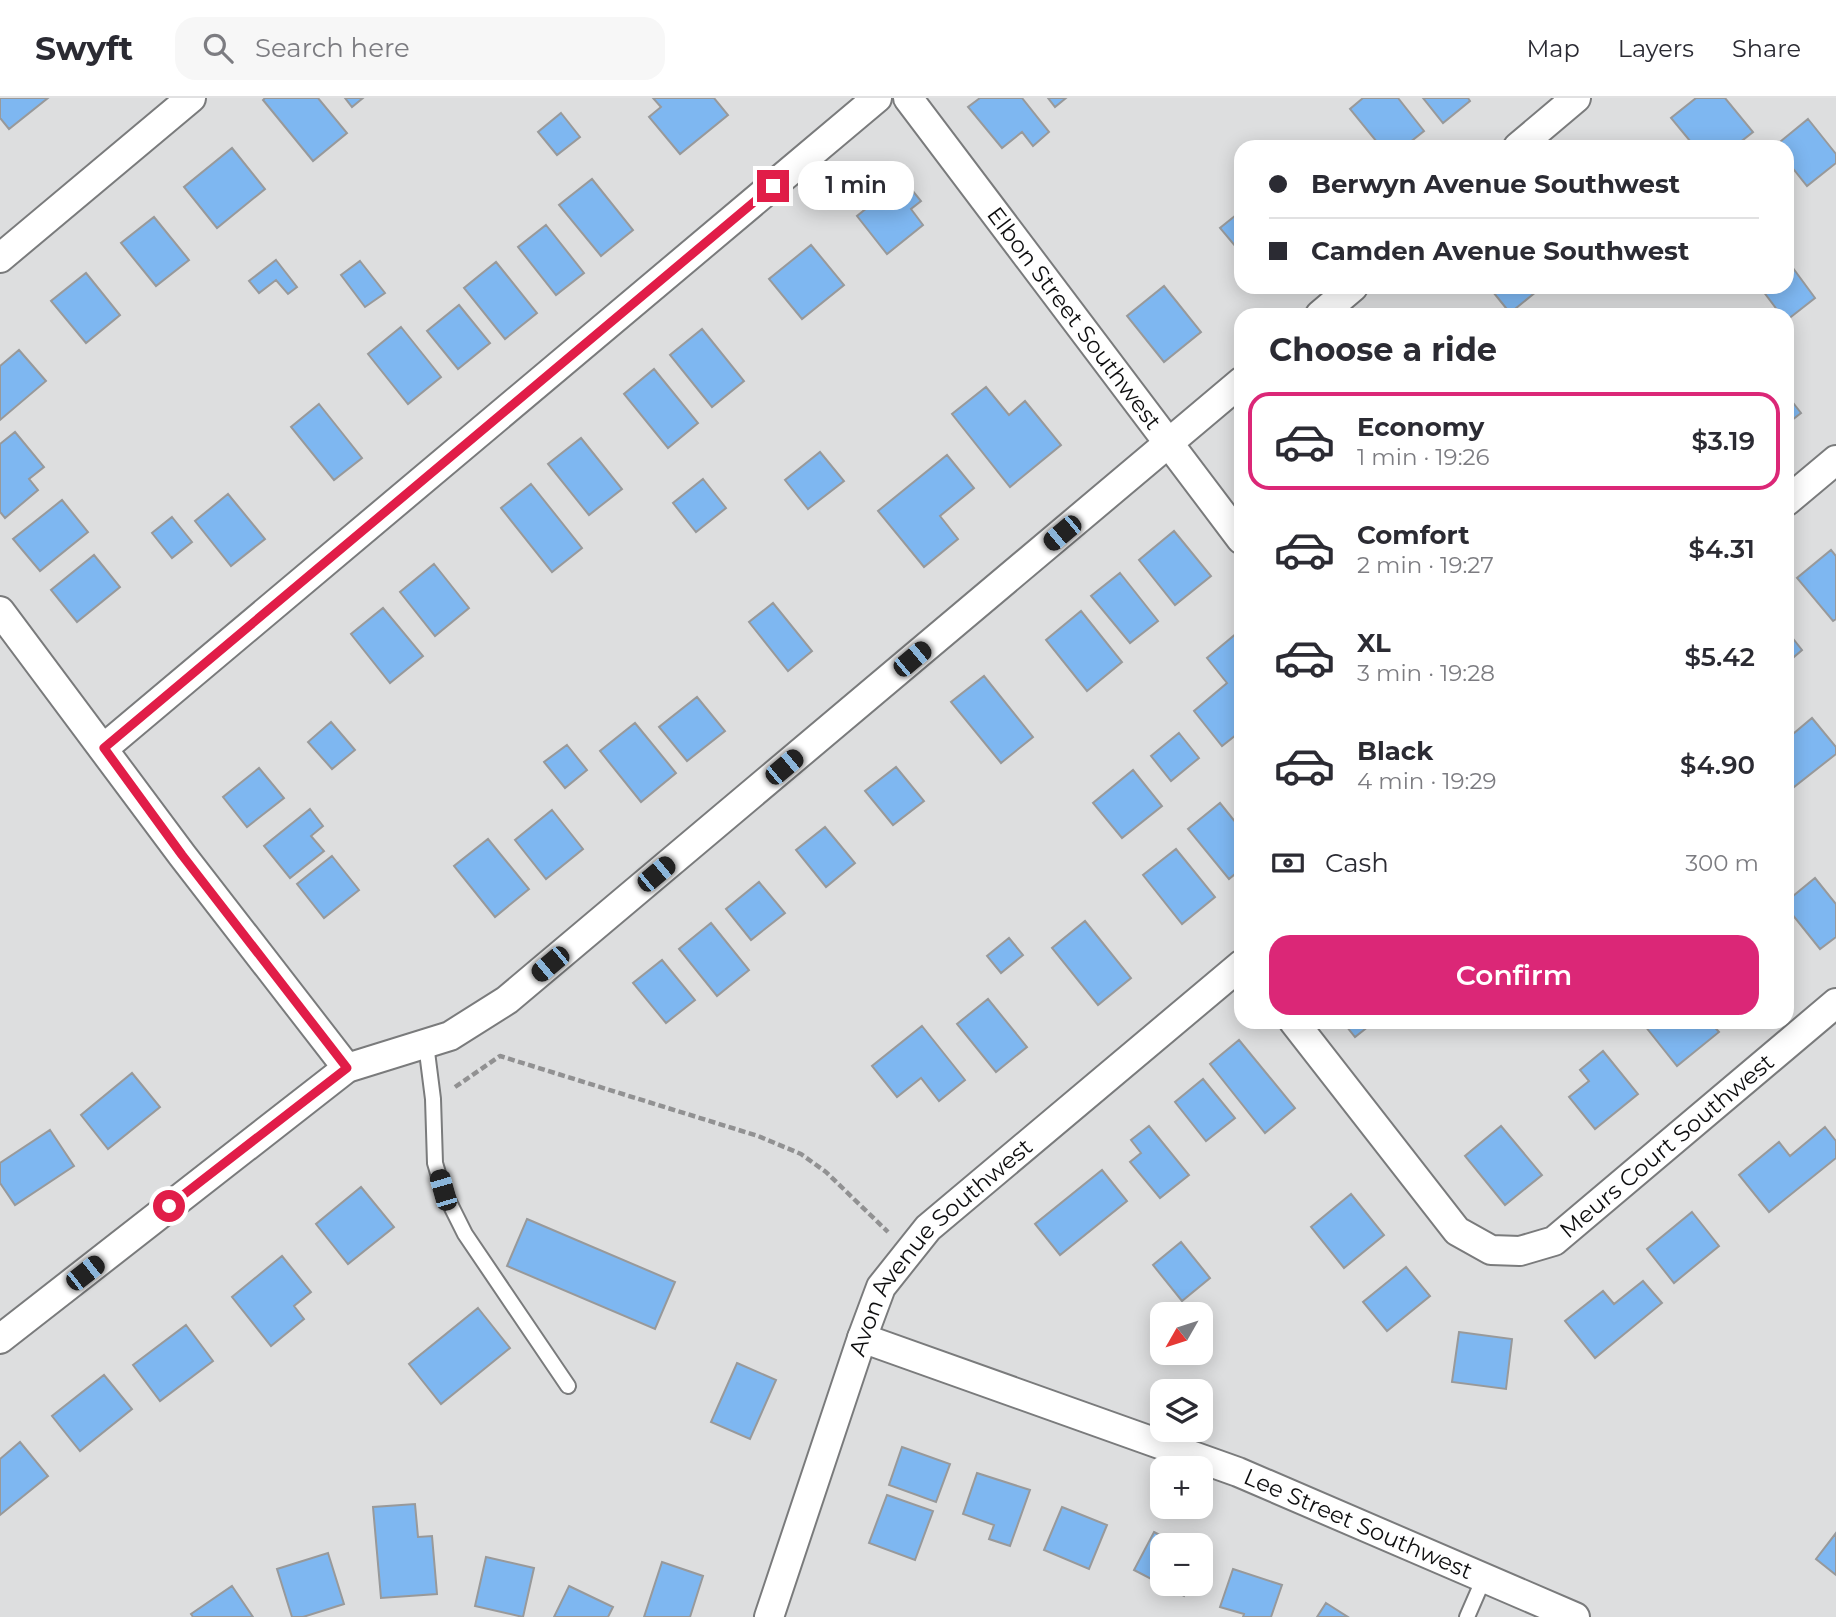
<!DOCTYPE html>
<meta charset="utf-8">
<style>
:root{--surface:#fff;--page:#f7f7f7;--text:#2b2b33;--muted:#7c7c81;--line:#e1e1e2;--accent:#db2777}
body{margin:0;font-family:Montserrat,sans-serif;background:var(--page);color:var(--text);height:100vh;display:flex;flex-direction:column;font-size:26px;white-space:nowrap}
*{box-sizing:border-box;margin:0}
p{font-size:23px;color:var(--muted)}
.icon{flex:none;width:38px;height:38px;fill:none;stroke:currentColor;stroke-width:2;stroke-linecap:round;stroke-linejoin:round}
.map{position:relative;flex:1;overflow:hidden}
.panel{position:absolute;left:1234px;top:210px;width:560px;height:721px;display:flex;flex-direction:column;background:var(--surface);border-radius:21px;box-shadow:0 4px 18px #0003}
.panel>*{flex:none}
.banner{position:absolute;left:1234px;top:42px;width:560px;height:154px;border-radius:21px;box-shadow:0 4px 18px #0003;display:grid;align-content:center;height:154px;padding:0 35px;background:var(--surface)}
.needle{width:46px;rotate:231deg}
.tools{position:absolute;left:1150px;top:1204px;display:grid;gap:14px}
.tools a{display:grid;place-items:center;width:63px;height:63px;border-radius:14px;background:var(--surface);box-shadow:0 4px 18px #0003;font-size:35px}
.end{position:absolute;width:32px;height:32px;margin:-16px;border:9px solid #e11d48;background:#fff;box-shadow:0 0 0 4px #fff}
.from{border-radius:50%}
.bubble{position:absolute;height:49px;border-radius:21px;background:var(--surface);box-shadow:0 4px 18px #0003;font-size:23px;font-weight:600;line-height:49px;text-align:center}
.car{position:absolute;width:21px;height:42px;margin:-21px -10px;border-radius:9px;box-shadow:0 0 5px 2px #0007;background:linear-gradient(#222 24%,#8ab4d8 0 40%,#222 0 76%,#8ab4d8 0 86%,#222 0)}
.banner b{display:flex;align-items:center;gap:24px;height:66px;font-size:26px}
.banner b+b{border-top:2px solid var(--line)}
.banner i{width:18px;height:18px;background:var(--text)}
ul{padding:0;list-style:none}
li{display:flex;align-items:center;gap:21px;height:98px;margin:0 14px 10px;padding:0 21px;border:4px solid transparent;border-radius:21px}
li div{flex:1}
li b{display:block;font-size:26px}
li em{font-style:normal;font-weight:600}
li.current{border-color:var(--accent)}
li>.icon{width:63px;height:63px;stroke-width:1.5}
h2{padding:0 35px;font-size:32px;line-height:84px}
.pay{display:flex;align-items:center;gap:18px;height:77px;padding:0 35px;font-size:26px}
.pay p{margin-inline-start:auto}
.primary-button{display:flex;gap:14px;margin-top:auto;padding:14px 35px}
.primary-button a{flex:1;height:80px;border-radius:21px;background:var(--accent);color:#fff;font-size:28px;font-weight:600;line-height:80px;text-align:center}
header{display:flex;align-items:center;gap:42px;box-sizing:border-box;height:98px;padding:0 35px;background:var(--surface);border-bottom:2px solid var(--line)}
header strong{font-size:33px}
nav{display:flex;gap:38px;margin-inline-start:auto;font-size:24px}
.search{width:490px;height:63px;background:var(--page);display:flex;align-items:center;gap:18px;box-sizing:border-box;padding:0 24px;border-radius:21px;color:var(--muted);font-size:26px}
.map>svg:first-child{display:block}
.building{fill:#7eb7f1;stroke:#98999a;stroke-width:2}
.lines{fill:none;stroke-linecap:round;stroke-linejoin:round}
.service-casing{stroke:#7a7b7c;stroke-width:18}
.minor-casing{stroke:#7a7b7c;stroke-width:32}
.path{stroke:#919192;stroke-width:4.5;stroke-dasharray:7 3.5;stroke-linecap:butt}
.service{stroke:#fff;stroke-width:14}
.minor{stroke:#fff;stroke-width:28}
.route{stroke:#e11d48;stroke-width:9}
.labels{text-anchor:middle;dominant-baseline:central;stroke-width:6;stroke-linejoin:round;paint-order:stroke}
.street-label{font-size:23px;fill:#0e0e0f;stroke:#fff}
</style>
<header>
<strong>Swyft</strong>
<div class="search"><svg class="icon" aria-label="search" viewBox="0 0 24 24"><circle cx="10" cy="10" r="6"/><path d="M15 15l6 6"/></svg>Search here</div>
<nav><a>Map</a><a>Layers</a><a>Share</a></nav>
</header>
<div class="map">
<svg width="1836" height="1519" viewBox="0 0 1836 1519">
<rect width="100%" height="100%" fill="#dddedf"/>
<path class="building" d="M0,0h48l-39,31 -9,-11z
M265,0h53l29,35 -34,28 -50,-61z
M345,0h18l-11,9z
M653,0h61l14,17 -48,39 -31,-37 12,-10z
M980,0h42l27,34 -16,14 -11,-14 -20,16 -34,-41z
M1048,0h18l-11,9z
M1363,0h35l26,33 -20,16h-23l-31,-38z
M1423,0h45l2,3 -27,22z
M1696,0h29l28,34 -19,15h-39l-24,-29z
M561,15l19,24 -23,18 -19,-23z
M1808,21l28,35v9l-29,23 -20,-25v-14l-12,-1z
M232,50l33,41 -48,39 -33,-41z
M592,81l41,51 -32,26 -42,-51z
M903,81l18,22 -10,8 12,16 -36,29 -30,-38z
M1241,113v42l-21,-25z
M154,119l35,43 -33,26 -35,-43z
M546,127l38,48 -28,22 -38,-48z
M811,147l33,40 -42,34 -33,-40z
M276,162l21,27 -9,7 -12,-14 -17,13 -10,-12z
M360,163l25,32 -20,14 -24,-32z
M496,164l41,51 -32,26 -41,-51z
M1790,166l25,34 -28,22v-5h-6l-21,-28h27v-21z
M86,175l34,42 -34,28 -35,-42z
M1164,188l37,46 -37,30 -37,-46z
M1489,189h53l-32,26z
M459,207l31,38 -32,26 -31,-38z
M401,229l40,50 -33,27 -40,-50z
M702,231l42,52 -32,26 -42,-52z
M19,252l27,31 -46,39v-54z
M654,271l44,54 -30,25 -44,-54z
M986,289l23,28 16,-14 36,44 -51,42 -58,-73z
M1787,297l14,18 -14,11z
M319,306l43,54 -28,22 -43,-53z
M15,334l29,35 -15,12 9,11 -33,28 -5,-6v-68z
M581,340l41,51 -33,26 -41,-51z
M820,354l24,29 -36,28 -23,-29z
M947,357l27,33 -34,28 18,23 -34,28 -46,-56z
M703,381l23,29 -30,24 -23,-29z
M531,386l51,64 -30,24 -51,-64z
M228,396l37,45 -34,27 -36,-45z
M62,402l26,32 -48,39 -27,-32z
M172,419l20,25 -20,16 -20,-25z
M1174,433l37,45 -36,29 -36,-45z
M1831,452l5,6v63l-3,2 -36,-43z
M94,457l26,32 -43,35 -26,-32z
M434,466l35,44 -34,28 -35,-44z
M1120,475l38,48 -28,22 -39,-47z
M773,505l39,48 -24,20 -39,-49z
M383,510l40,48 -33,27 -39,-49z
M1081,513l41,51 -35,29 -41,-51z
M1787,533l15,19 -15,13z
M1237,535l4,5v93l-19,15 -28,-35 33,-28 -20,-25z
M984,578l49,61 -32,26 -50,-61z
M697,599l28,34 -38,30 -28,-34z
M1812,620l24,29v7l-42,33 -7,-9v-39z
M331,624l24,28 -23,19 -24,-27z
M635,625l41,50 -35,29 -41,-51z
M1179,635l20,25 -28,23 -20,-25z
M567,647l20,25 -22,18 -21,-26z
M896,669l28,34 -31,24 -28,-34z
M259,670l25,30 -37,29 -24,-30z
M1133,672l29,36 -40,32 -29,-35z
M1220,705l21,26v40l-12,10 -41,-50z
M310,711l13,17 -12,10 13,15 -34,27 -26,-32z
M552,712l31,39 -37,30 -31,-39z
M825,729l30,36 -29,24 -30,-37z
M488,741l41,50 -34,28 -41,-51z
M1176,751l39,48 -33,27 -39,-49z
M332,758l27,34 -35,28 -27,-34z
M1815,780l21,26v33l-16,12 -33,-41v-7z
M759,784l26,31 -34,27 -25,-31z
M1085,823l46,57 -33,27 -46,-57z
M711,825l38,47 -32,26 -38,-47z
M1009,840l14,17 -22,18 -14,-17z
M662,862l33,40 -29,23 -33,-40z
M988,901l39,48 -31,25 -39,-48z
M1343,924h31l-19,15z
M1650,924h60l9,10 -42,34 -32,-40z
M922,928l43,54 -26,21 -18,-23 -24,19 -25,-31z
M1239,942l56,68 -30,25 -55,-69z
M1603,953l35,43 -43,35 -26,-32 20,-16 -9,-11z
M132,975l28,34 -52,42 -27,-34z
M1203,981l32,39 -29,23 -31,-39z
M1149,1028l40,49 -29,23 -30,-36 11,-9 -10,-13z
M1501,1028l41,49 -37,30 -40,-49z
M1825,1029l11,14v17l-67,54 -30,-37 40,-33 11,14z
M50,1032l24,36 -59,39 -15,-22v-20z
M1102,1072l25,31 -67,54 -25,-31z
M361,1089l33,40 -46,37 -32,-40z
M1351,1096l33,41 -40,33 -33,-41z
M1692,1114l27,34 -45,37 -27,-34z
M527,1121l148,63 -20,47 -148,-63z
M1181,1144l29,36 -28,23 -29,-36z
M282,1158l29,36 -17,14 10,13 -33,27 -39,-49z
M1406,1169l24,29 -43,35 -24,-29z
M1643,1183l19,22 -67,55 -30,-37 38,-30 11,13z
M478,1210l32,40 -69,56 -32,-40z
M186,1227l27,36 -53,40 -27,-36z
M1459,1234l53,7 -6,50 -54,-7z
M737,1265l39,17 -26,59 -39,-17z
M104,1277l28,34 -52,42 -28,-35z
M20,1344l28,34 -48,39v-56z
M902,1349l48,17 -14,38 -47,-17z
M977,1375l53,17 -20,56 -21,-7 5,-14 -31,-11z
M887,1397l46,16 -18,49 -46,-17z
M415,1406l3,33 14,-1 5,58 -56,4 -8,-91z
M1062,1409l45,18 -18,44 -45,-19z
M1154,1434l24,13h-16v39h28l-6,12 -50,-26z
M1836,1435v42l-20,-16z
M328,1455l16,51 -41,13h-11l-15,-48z
M486,1459l48,11 -11,49 -48,-11z
M662,1464l41,14 -13,41h-46z
M1233,1471l49,16 -11,32h-28l1,-3 -24,-7z
M232,1488l21,31h-60l-2,-3z
M569,1488l44,21 -5,10h-54z
M1326,1505l22,14h-31z"/>
<g class="lines">
<defs>
<path id="service" d="M426,946l7,55 2,64 8,27 22,44 103,152
M1467,1519l17,-39"/>
<g id="minor">
<path id="s1" d="M908,0l333,441"/>
<path d="M1518,49l58,-49"/>
<path d="M0,160l191,-160"/>
<path d="M1320,217l33,-28"/>
<path d="M1787,403l49,-41"/>
<path d="M0,513l182,244 165,213"/>
<path d="M104,650l773,-650"/>
<path id="s2" d="M1294,924l163,209 34,19 29,1 34,-10 282,-238"/>
<path id="s3" d="M862,1240l376,134 337,145"/>
<path d="M0,1241l347,-271 103,-32 57,-36 734,-618"/>
<path id="s4" d="M769,1519l93,-279 19,-51 47,-59 313,-263"/>
</g>
</defs>
<use href="#service" class="service-casing"/>
<use href="#minor" class="minor-casing"/>
<path class="path" d="M455,989l45,-31 258,80 43,18 25,18 62,60"/>
<use href="#service" class="service"/>
<use href="#minor" class="minor"/>
</g>
<g class="lines">
<path class="route" d="M169,1108l178,-138 -165,-213 -78,-107 669,-562"/>
</g>
<g class="labels">
<g class="street-label">
<text stroke="none"><textPath href="#s1" startOffset="276">Elbon Street Southwest</textPath></text>
<text stroke="none"><textPath href="#s2" startOffset="516">Meurs Court Southwest</textPath></text>
<text stroke="none"><textPath href="#s4" startOffset="416">Avon Avenue Southwest</textPath></text>
<text stroke="none"><textPath href="#s3" startOffset="530">Lee Street Southwest</textPath></text>
</g>
</g>
</svg>
<div class="tools">
<a><svg class="needle" viewBox="-14 -14 28 28"><path d="M0-13l5 13h-10z" fill="#e53935"/><path d="M0 13l5-13h-10z" fill="#7c7c81"/></svg></a>
<a><svg class="icon" aria-label="layers" viewBox="0 0 24 24"><path d="M12 4l9 5-9 5-9-5zM3 14l9 5 9-5"/></svg></a>
<a>+</a>
<a>−</a>
</div>
<i class="end from" style="left:169px;top:1108px"></i>
<i class="end" style="left:773px;top:88px"></i>
<div class="bubble" style="left:798px;top:63px;width:116px">1 min</div>
<i class="car" style="left:1062px;top:435px;rotate:230deg"></i>
<i class="car" style="left:912px;top:561px;rotate:50deg"></i>
<i class="car" style="left:784px;top:669px;rotate:50deg"></i>
<i class="car" style="left:656px;top:776px;rotate:50deg"></i>
<i class="car" style="left:550px;top:866px;rotate:230deg"></i>
<i class="car" style="left:443px;top:1092px;rotate:344deg"></i>
<i class="car" style="left:85px;top:1175px;rotate:52deg"></i>
<div class="banner">
<b><i class="from"></i>Berwyn Avenue Southwest</b>
<b><i></i>Camden Avenue Southwest</b>
</div>
<section class="panel">
<h2>Choose a ride</h2>
<ul>
<li class="current"><svg class="icon" aria-label="car" viewBox="0 0 24 24"><path d="M5 17H2v-5l4-1 3-4h7l3 4 3 1v5h-3M9 17h6M6 11h13"/><circle cx="7" cy="17" r="2"/><circle cx="17" cy="17" r="2"/></svg><div><b>Economy</b><p>1 min · 19:26</p></div><em>$3.19</em></li>
<li><svg class="icon" aria-label="car" viewBox="0 0 24 24"><path d="M5 17H2v-5l4-1 3-4h7l3 4 3 1v5h-3M9 17h6M6 11h13"/><circle cx="7" cy="17" r="2"/><circle cx="17" cy="17" r="2"/></svg><div><b>Comfort</b><p>2 min · 19:27</p></div><em>$4.31</em></li>
<li><svg class="icon" aria-label="car" viewBox="0 0 24 24"><path d="M5 17H2v-5l4-1 3-4h7l3 4 3 1v5h-3M9 17h6M6 11h13"/><circle cx="7" cy="17" r="2"/><circle cx="17" cy="17" r="2"/></svg><div><b>XL</b><p>3 min · 19:28</p></div><em>$5.42</em></li>
<li><svg class="icon" aria-label="car" viewBox="0 0 24 24"><path d="M5 17H2v-5l4-1 3-4h7l3 4 3 1v5h-3M9 17h6M6 11h13"/><circle cx="7" cy="17" r="2"/><circle cx="17" cy="17" r="2"/></svg><div><b>Black</b><p>4 min · 19:29</p></div><em>$4.90</em></li>
</ul>
<div class="pay"><svg class="icon" aria-label="cash" viewBox="0 0 24 24"><path d="M3 7h18v10H3z"/><circle cx="12" cy="12" r="2"/></svg>Cash<p>300 m</p></div>
<div class="primary-button"><a>Confirm</a></div>
</section>
</div>
